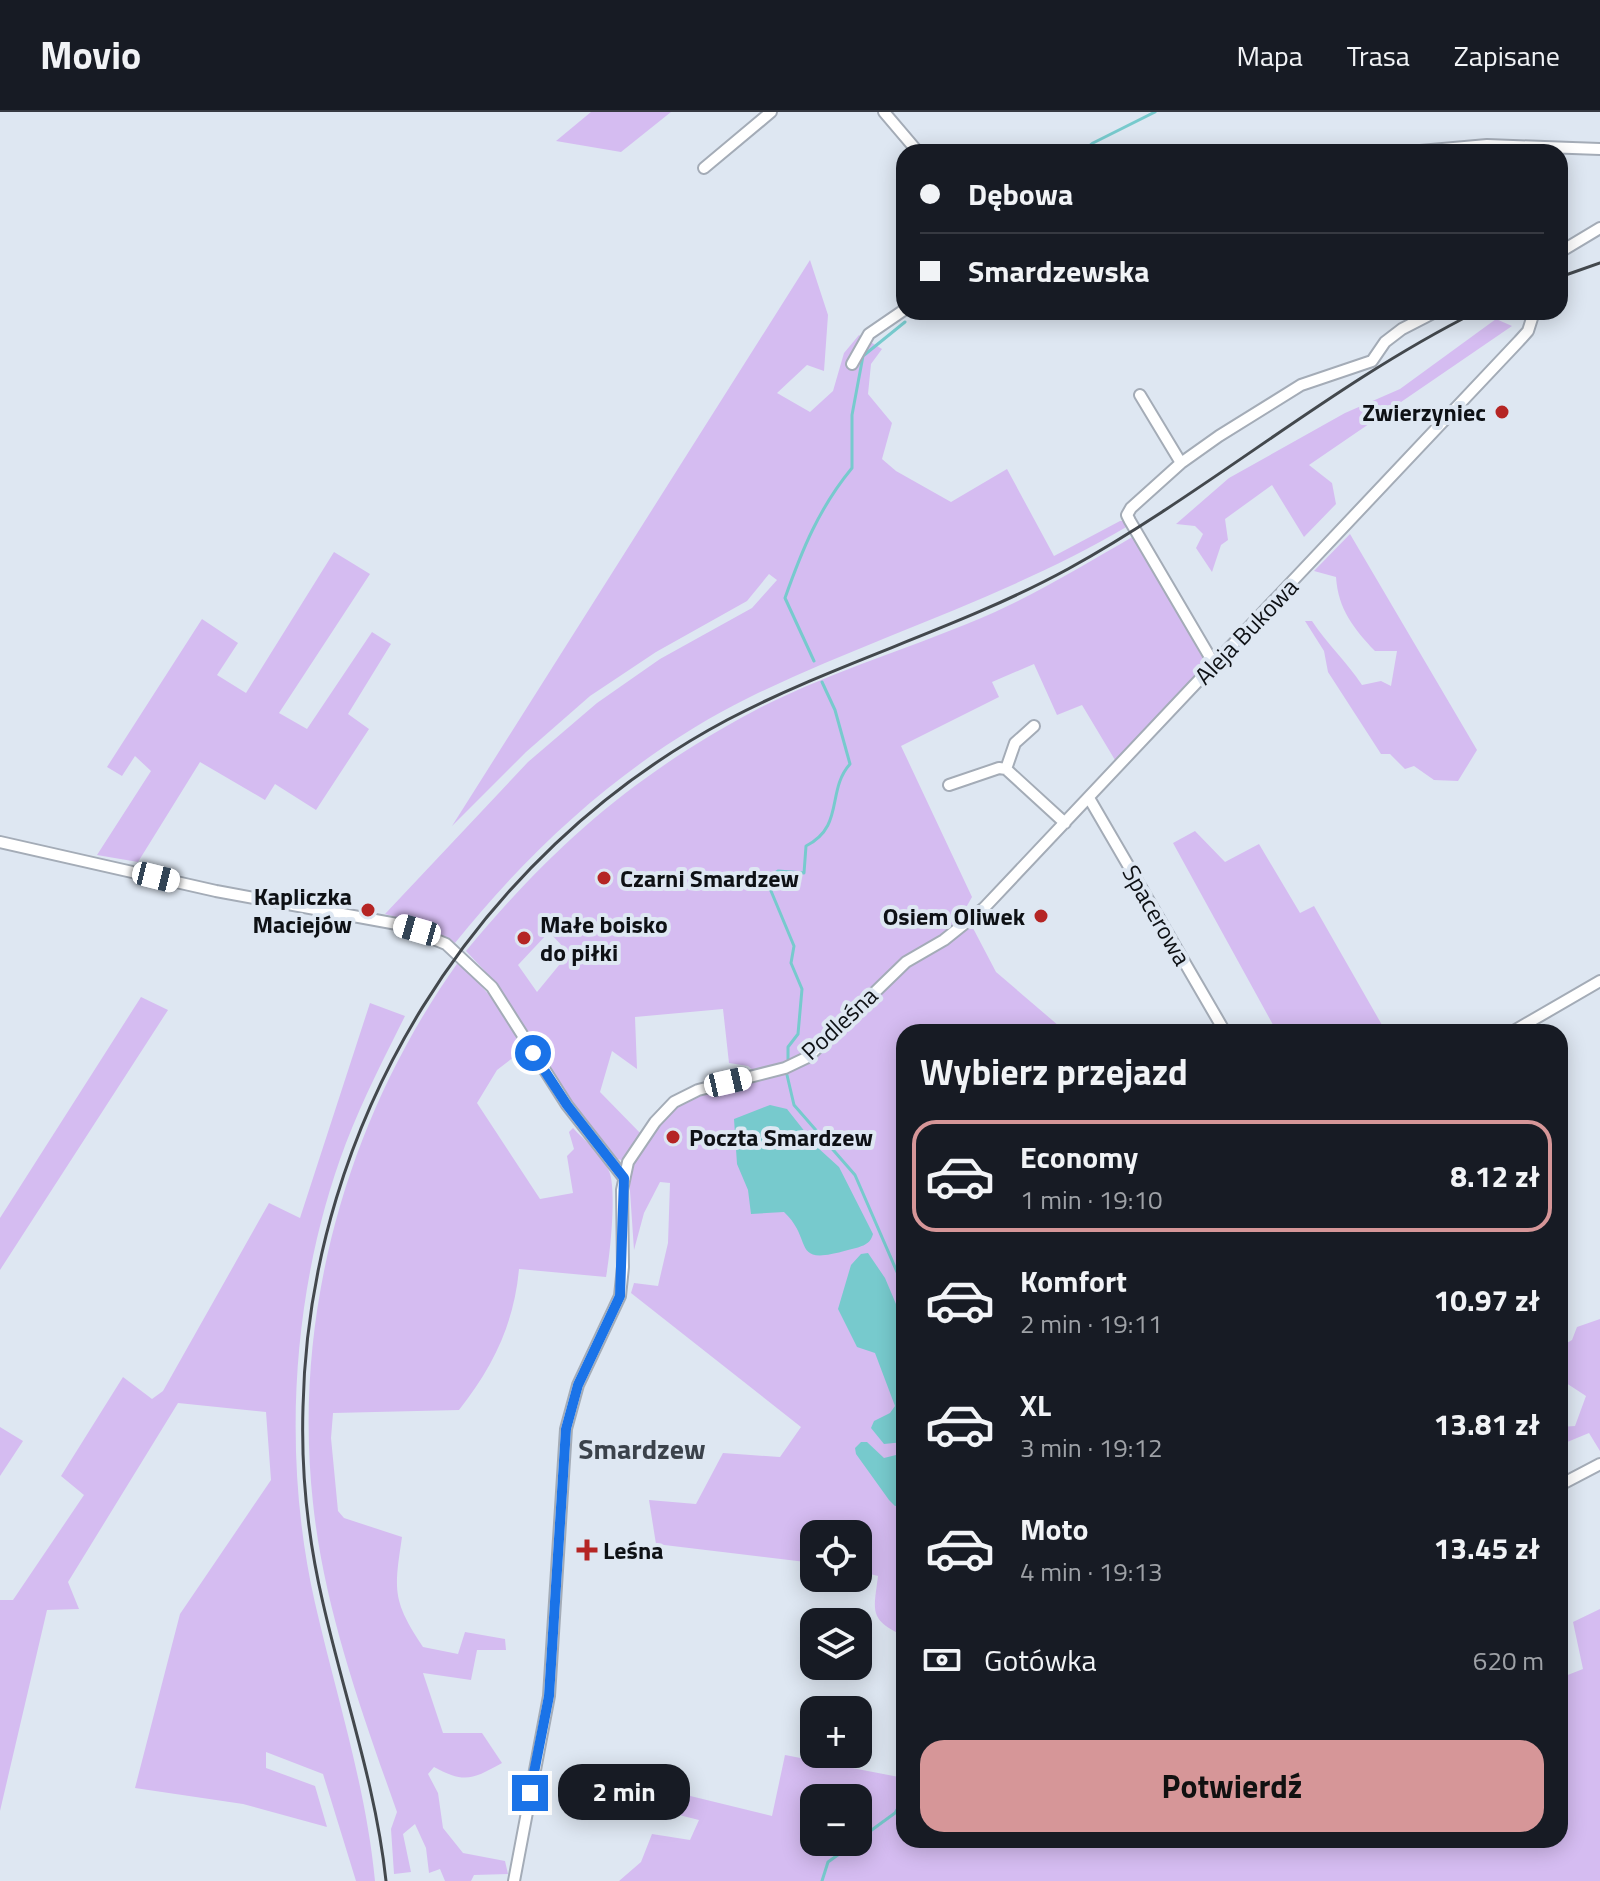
<!DOCTYPE html>
<html lang="pl">
<meta charset="utf-8">
<style>
:root{--surface:#171b24;--page:#20242c;--text:#f1f3f6;--muted:#9ea1a6;--line:#363941;--accent:#d69698}
body{margin:0;font-family:"Titillium Web",sans-serif;background:var(--page);color:var(--text);height:100vh;display:flex;flex-direction:column;font-size:30px;white-space:nowrap}
*{box-sizing:border-box;margin:0}
p{font-size:26px;color:var(--muted)}
.icon{flex:none;width:44px;height:44px;fill:none;stroke:currentColor;stroke-width:2;stroke-linecap:round;stroke-linejoin:round}
.map{position:relative;flex:1;overflow:hidden}
.panel{position:absolute;left:896px;top:912px;width:672px;height:824px;display:flex;flex-direction:column;background:var(--surface);border-radius:24px;box-shadow:0 4px 20px #0003}
.panel>*{flex:none}
.guide{position:absolute;left:896px;top:32px;width:672px;height:176px;border-radius:24px;box-shadow:0 4px 20px #0003;display:grid;align-content:center;height:176px;padding:0 24px;background:var(--surface)}
.tools{position:absolute;left:800px;top:1408px;display:grid;gap:16px}
.tools a{display:grid;place-items:center;width:72px;height:72px;border-radius:16px;background:var(--surface);box-shadow:0 4px 20px #0003;font-size:40px}
.end{position:absolute;width:36px;height:36px;margin:-18px;border:10px solid #1a73e8;background:#fff;box-shadow:0 0 0 4px #fff}
.from{border-radius:50%}
.bubble{position:absolute;height:56px;border-radius:24px;background:var(--surface);box-shadow:0 4px 20px #0003;font-size:26px;font-weight:700;line-height:56px;text-align:center}
.car{position:absolute;width:24px;height:48px;margin:-24px -12px;border-radius:10px;box-shadow:0 0 6px 2px #0007;background:linear-gradient(#fff 24%,#345 0 40%,#fff 0 76%,#345 0 86%,#fff 0)}
.guide b{display:flex;align-items:center;gap:28px;height:76px;font-size:30px}
.guide b+b{border-top:2px solid var(--line)}
.guide i{width:20px;height:20px;background:var(--text)}
ul{padding:0;list-style:none}
li{display:flex;align-items:center;gap:24px;height:112px;margin:0 16px 12px;padding:0 8px;border:4px solid transparent;border-radius:24px}
li div{flex:1}
li b{display:block;font-size:30px}
li em{font-style:normal;font-weight:700}
li.current{border-color:var(--accent)}
li>.icon{width:72px;height:72px;stroke-width:1.5}
h2{padding:0 24px;font-size:36px;line-height:96px}
.pay{display:flex;align-items:center;gap:20px;height:88px;padding:0 24px;font-size:30px}
.pay p{margin-inline-start:auto}
.primary-button{display:flex;gap:16px;margin-top:auto;padding:16px 24px}
.primary-button a{flex:1;height:92px;border-radius:24px;background:var(--accent);color:#111;font-size:32px;font-weight:700;line-height:92px;text-align:center}
header{display:flex;align-items:center;gap:48px;box-sizing:border-box;height:112px;padding:0 40px;background:var(--surface);border-bottom:2px solid var(--line)}
header strong{font-size:38px}
nav{display:flex;gap:44px;margin-inline-start:auto;font-size:28px}
.map>svg:first-child{display:block}
.green{fill:#d5bcf1;fill-rule:evenodd}
.water{fill:#77cacd}
.lines{fill:none;stroke-linecap:round;stroke-linejoin:round}
.stream{stroke:#77cacd;stroke-width:3}
.minor-casing{stroke:#a4acb7;stroke-width:14}
.minor{stroke:#fff;stroke-width:10}
.rail{stroke:#43484d;stroke-width:3}
.route{stroke:#1a73e8;stroke-width:10}
.poi-dot{fill:#b52524;stroke:#dee7f2;stroke-width:3}
.labels{text-anchor:middle;dominant-baseline:central;stroke-width:8;stroke-linejoin:round;paint-order:stroke}
.poi-label{font-size:24px;font-weight:bold;fill:#0e1115;stroke:#dee7f2;text-anchor:start}
.street-label{font-size:24px;fill:#0e1115;stroke:#dee7f2}
.quarter-label{font-size:28px;font-weight:bold;fill:#3b424b;stroke:#dee7f2}
</style>
<header>
<strong>Movio</strong>
<nav><a>Mapa</a><a>Trasa</a><a>Zapisane</a></nav>
</header>
<div class="map">
<svg width="1600" height="1769" viewBox="0 0 1600 1769">
<rect width="100%" height="100%" fill="#dee7f2"/>
<path class="green" d="M591,0h80l-50,40 -65,-11z
M810,148l18,55 -4,56 -17,-6 -30,28 33,19 23,-21 11,-38 15,-18 23,14 -11,15 -3,30 24,29 -10,36 14,12 55,31 56,-33 47,87 66,-35h5l3,5c-122,72 -250,109 -376,170 -118,58 -215,145 -297,247l-33,-19 -37,-10 143,-152 69,-59 63,-44 92,-51 25,-28 -8,-6 -22,27 -91,51 -66,44 -64,56 -74,74z
M1496,207l16,7 -203,139 23,18 4,21 -32,33 -32,-52 -47,34 3,21 -7,5 -9,27 -16,-24 7,-14 -8,-8 -19,-2 53,-46 116,-65 55,-24z
M1350,422l127,216 -19,31 -24,-1 -20,-14 -9,3 -15,-15h-9l-53,-82 -4,-21 -19,-30h7c16,24 34,40 50,64l19,-4 10,5 6,-35h-22c-21,-22 -37,-42 -39,-74l-22,-6z
M1134,424l72,128 -91,96 -33,-55 -25,10 -23,-51 -42,18 7,15 -98,49 71,151 -8,14 32,61 70,60h-162v666l-7,-4 5,-59c-34,-16 -28,-25 -24,-59l-20,-5v-37h-44v29l-158,-19 -7,-44 47,4 27,-51 57,4 21,-30 -170,-134 3,-10 24,3 10,-43 2,-60 -10,-1 -16,31 -10,37 -6,-88 -24,-7 -71,-102 -36,-69 -31,-33c85,-103 169,-177 288,-240 76,-40 162,-64 241,-99 48,-22 94,-50 139,-76zM549,820l20,21 -32,39 -19,-27zM723,897l6,54 19,3 10,8 -84,28 -30,35 -44,-45 12,-41 25,18 -2,-52z
M334,440l36,22 -91,139 28,16 65,-97 19,12 -43,70 21,15 -53,81 -41,-26 -10,16 -65,-38 -62,100 -41,-7 54,-84 -16,-15 -13,20 -15,-9 95,-148 36,24 -21,32 29,18z
M1195,719l30,31 34,-18 41,69 14,-7 72,126h-109l-104,-189z
M459,849l39,44 25,45 -26,20 -20,33 63,96 33,-6 -6,-37 7,-7 -5,-17 4,-4c12,13 29,26 36,43 8,18 1,85 -3,106l-87,-8c-5,55 -26,98 -60,141l-126,3 -2,25 7,73 6,7 58,19c-8,54 -10,63 21,110l35,7 7,-22 40,7 1,11h-29l-6,30 -48,-7 20,60h39l20,30c-29,16 -37,21 -68,4l-6,7 10,19 5,35 20,25 42,8 3,13 -34,1 -3,6h-26l-5,-12 -11,4 -3,-25 -11,-24 -12,10 8,38 -17,2 -3,-45 6,-17c-35,-99 -73,-204 -84,-309 -21,-191 35,-387 146,-542z
M141,885l27,13 -168,260v-52z
M370,891l35,13c-21,42 -42,83 -59,127 -54,142 -65,311 -31,460 21,92 51,183 60,278h-19l-33,-107 -57,-22v16l49,18 12,41 -84,-23 -108,-16 45,-174 91,-134 -5,-68 -88,-9 -110,179 11,27 -32,1 -47,201v-211h13l71,-105 -23,-19 62,-99 29,22 11,-8 106,-188 31,15z
M1600,1207v132l-11,-18 -29,12v-18l15,-1 11,-30 -26,-17v-32l12,-7 5,-13z
M0,1315l23,14 -23,35z
M1600,1497v272h-981l22,-19 11,-28 38,6 9,-20 -76,-19 6,-20 143,35 13,-61 119,23v62h656v-162l23,-9 -10,-47zM814,1686h44v44h-44z"/>
<path class="water" d="M770,993l17,4 30,38 22,20 34,67c-3,12 -14,13 -25,16 -59,17 -33,-9 -64,-38l-33,2 -3,-24 -11,-26 -3,-45z
M868,1141l17,25 19,45v119l-20,2 -13,-16 3,-7 16,-8 5,-7 -20,-53 -18,-6 -19,-38 13,-44 10,-11z
M861,1330h6l17,16 20,-5v52l-9,1 -6,-6 -33,-46 -1,-6z"/>
<g class="lines">
<path class="stream" d="M1082,40l11,-9 62,-31
M913,202l1,-2
M814,549l-29,-63c17,-48 34,-90 67,-130v-53l11,-59 42,-34
M788,947v-12l10,-13 4,-45 -11,-26 3,-17 -28,-67 12,-8 26,2 2,-27c39,-20 20,-55 44,-82l-15,-54 -13,-28
M787,963l7,30 61,70 49,113
M858,1728l37,-27 9,-15
M822,1769l6,-19 28,-20"/>
<defs>
<path id="minor" d="M884,0l34,40
M1409,40l78,-7 113,4
M704,56l67,-56
M1560,140l40,-24
M852,252l17,-30 35,-24
M1140,283l41,68
M1214,552l-84,-143 -3,-6 4,-7 50,-45 38,-27 82,-51 71,-24 13,-19 17,-13 33,-17
M1034,614l-19,17 -9,26 59,54
M949,673l50,-17 7,1
M1089,686l136,234
M0,730l216,49 181,33 49,20 46,43 75,118 57,73
M1512,920l88,-51
M1560,1373l40,-21
M514,1769l35,-185 17,-267 12,-44 42,-89 3,-29 -1,-77 6,-28 27,-40 19,-20 24,-12 87,-22 23,-11 98,-95 38,-22 40,-32 535,-567 9,-10 6,-19"/>
</defs>
<use href="#minor" class="minor-casing"/>
<use href="#minor" class="minor"/>
<path class="rail" d="M1560,165l40,-14
M386,1769c-10,-95 -42,-185 -63,-278 -15,-64 -22,-131 -20,-196 6,-285 172,-553 424,-687 110,-58 231,-91 341,-151 141,-78 264,-185 408,-257"/>
</g>
<g class="lines">
<path class="route" d="M530,1681l19,-97 17,-267 12,-44 42,-89 4,-118 -57,-73 -34,-52"/>
</g>
<g class="poi-dot">
<circle cx="1502" cy="300" r="8"/>
<circle cx="604" cy="766" r="8"/>
<circle cx="368" cy="798" r="8"/>
<circle cx="1041" cy="804" r="8"/>
<circle cx="524" cy="826" r="8"/>
<circle cx="673" cy="1025" r="8"/>
<path d="M583 1426h8v8h8v8h-8v8h-8v-8h-8v-8h8z"/>
</g>
<g class="labels">
<g class="poi-label">
<text x="1486" y="300" text-anchor="end">Zwierzyniec</text>
<text x="620" y="766">Czarni Smardzew</text>
<text x="352" y="784" text-anchor="end">Kapliczka<tspan x="352" dy="28">Maciejów</tspan></text>
<text x="1025" y="804" text-anchor="end">Osiem Oliwek</text>
<text x="540" y="812">Małe boisko<tspan x="540" dy="28">do piłki</tspan></text>
<text x="689" y="1025">Poczta Smardzew</text>
<text x="603" y="1438">Leśna</text>
</g>
<g class="street-label">
<text transform="translate(1246 519) rotate(-46)">Aleja Bukowa</text>
<text transform="translate(1157 803) rotate(60)">Spacerowa</text>
<text transform="translate(839 911) rotate(-43)">Podleśna</text>
</g>
<g class="quarter-label">
<text x="642" y="1336">Smardzew</text>
</g>
</g>
</svg>
<div class="tools">
<a><svg class="icon" aria-label="locate" viewBox="0 0 24 24"><circle cx="12" cy="12" r="6"/><path d="M12 2v4M12 18v4M2 12h4M18 12h4"/></svg></a>
<a><svg class="icon" aria-label="layers" viewBox="0 0 24 24"><path d="M12 4l9 5-9 5-9-5zM3 14l9 5 9-5"/></svg></a>
<a>+</a>
<a>−</a>
</div>
<i class="end from" style="left:533px;top:941px"></i>
<i class="end" style="left:530px;top:1681px"></i>
<div class="bubble" style="left:558px;top:1652px;width:132px">2 min</div>
<i class="car" style="left:156px;top:765px;rotate:104deg"></i>
<i class="car" style="left:417px;top:818px;rotate:286deg"></i>
<i class="car" style="left:728px;top:970px;rotate:77deg"></i>
<div class="guide">
<b><i class="from"></i>Dębowa</b>
<b><i></i>Smardzewska</b>
</div>
<section class="panel">
<h2>Wybierz przejazd</h2>
<ul>
<li class="current"><svg class="icon" aria-label="car" viewBox="0 0 24 24"><path d="M5 17H2v-5l4-1 3-4h7l3 4 3 1v5h-3M9 17h6M6 11h13"/><circle cx="7" cy="17" r="2"/><circle cx="17" cy="17" r="2"/></svg><div><b>Economy</b><p>1 min · 19:10</p></div><em>8.12 zł</em></li>
<li><svg class="icon" aria-label="car" viewBox="0 0 24 24"><path d="M5 17H2v-5l4-1 3-4h7l3 4 3 1v5h-3M9 17h6M6 11h13"/><circle cx="7" cy="17" r="2"/><circle cx="17" cy="17" r="2"/></svg><div><b>Komfort</b><p>2 min · 19:11</p></div><em>10.97 zł</em></li>
<li><svg class="icon" aria-label="car" viewBox="0 0 24 24"><path d="M5 17H2v-5l4-1 3-4h7l3 4 3 1v5h-3M9 17h6M6 11h13"/><circle cx="7" cy="17" r="2"/><circle cx="17" cy="17" r="2"/></svg><div><b>XL</b><p>3 min · 19:12</p></div><em>13.81 zł</em></li>
<li><svg class="icon" aria-label="car" viewBox="0 0 24 24"><path d="M5 17H2v-5l4-1 3-4h7l3 4 3 1v5h-3M9 17h6M6 11h13"/><circle cx="7" cy="17" r="2"/><circle cx="17" cy="17" r="2"/></svg><div><b>Moto</b><p>4 min · 19:13</p></div><em>13.45 zł</em></li>
</ul>
<div class="pay"><svg class="icon" aria-label="cash" viewBox="0 0 24 24"><path d="M3 7h18v10H3z"/><circle cx="12" cy="12" r="2"/></svg>Gotówka<p>620 m</p></div>
<div class="primary-button"><a>Potwierdź</a></div>
</section>
</div>
